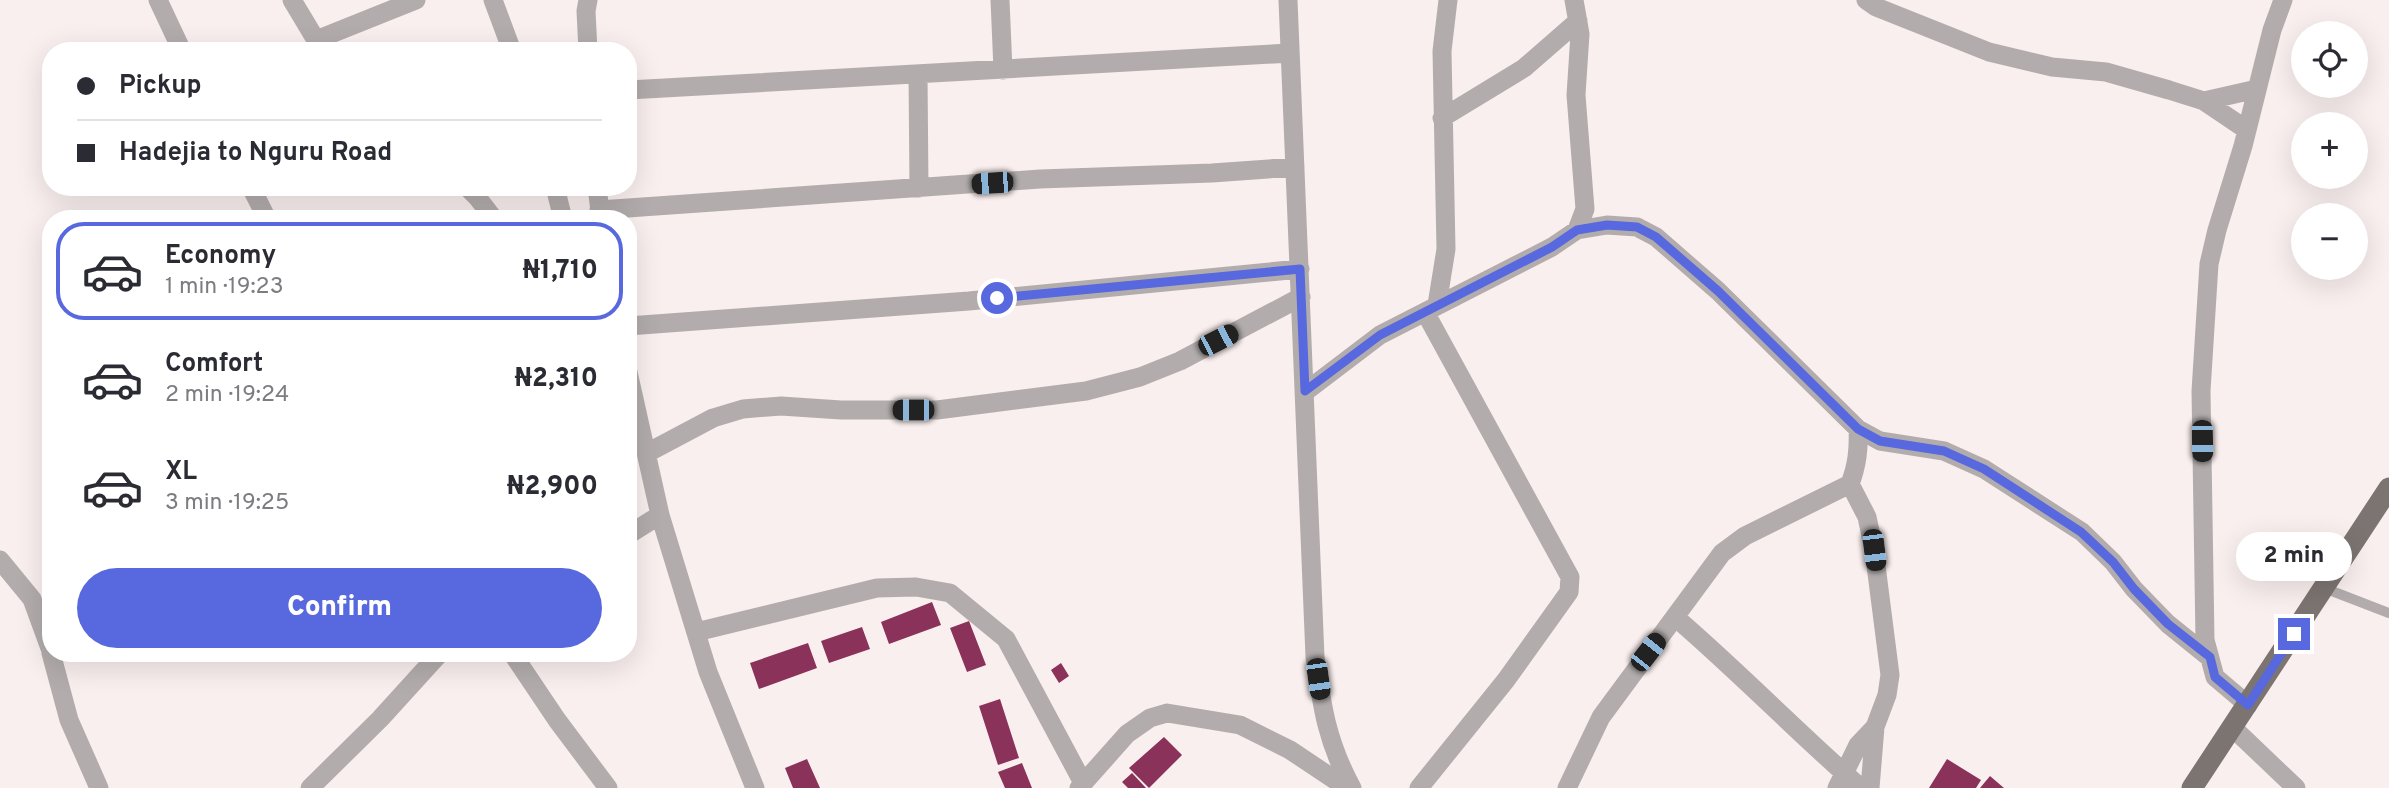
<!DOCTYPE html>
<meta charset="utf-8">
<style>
:root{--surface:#fff;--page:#f7f7f7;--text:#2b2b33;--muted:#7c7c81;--line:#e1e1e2;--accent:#5868de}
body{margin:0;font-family:Overpass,sans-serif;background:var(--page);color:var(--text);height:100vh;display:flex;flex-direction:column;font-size:26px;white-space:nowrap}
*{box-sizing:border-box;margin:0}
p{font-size:23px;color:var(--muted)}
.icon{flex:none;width:38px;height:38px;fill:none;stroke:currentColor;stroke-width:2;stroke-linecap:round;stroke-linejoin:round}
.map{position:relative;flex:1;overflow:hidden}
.panel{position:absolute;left:42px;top:210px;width:595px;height:452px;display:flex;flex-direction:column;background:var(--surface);border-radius:28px;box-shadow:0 7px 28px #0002}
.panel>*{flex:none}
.hud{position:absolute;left:42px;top:42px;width:595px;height:154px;border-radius:28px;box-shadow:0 7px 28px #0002;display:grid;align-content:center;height:154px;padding:0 35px;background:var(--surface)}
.fabs{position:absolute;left:2291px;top:21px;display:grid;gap:14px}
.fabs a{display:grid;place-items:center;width:77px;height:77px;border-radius:50%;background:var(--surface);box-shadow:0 7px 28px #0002;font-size:35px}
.end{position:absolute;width:32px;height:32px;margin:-16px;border:9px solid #5868de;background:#fff;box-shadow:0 0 0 4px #fff}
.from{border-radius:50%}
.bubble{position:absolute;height:49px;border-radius:24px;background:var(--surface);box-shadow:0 7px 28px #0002;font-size:23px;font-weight:800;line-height:49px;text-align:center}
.car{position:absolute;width:21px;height:42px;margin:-21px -10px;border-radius:9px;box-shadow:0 0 5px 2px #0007;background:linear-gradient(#222 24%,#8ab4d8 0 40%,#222 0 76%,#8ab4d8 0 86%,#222 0)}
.hud b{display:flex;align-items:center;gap:24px;height:66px;font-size:26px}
.hud b+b{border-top:2px solid var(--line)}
.hud i{width:18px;height:18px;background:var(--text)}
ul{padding:12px 0 0;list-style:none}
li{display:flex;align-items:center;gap:21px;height:98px;margin:0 14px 10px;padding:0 21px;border:4px solid transparent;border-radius:28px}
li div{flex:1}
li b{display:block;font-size:26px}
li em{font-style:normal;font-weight:800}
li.selected{border-color:var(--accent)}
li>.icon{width:63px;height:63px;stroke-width:1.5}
.action{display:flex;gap:14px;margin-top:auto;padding:14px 35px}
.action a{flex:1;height:80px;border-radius:42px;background:var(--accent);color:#fff;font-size:28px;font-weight:800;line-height:80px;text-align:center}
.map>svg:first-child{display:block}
.building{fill:#8a3259}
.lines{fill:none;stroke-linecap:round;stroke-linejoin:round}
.service{stroke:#b2adac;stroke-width:10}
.minor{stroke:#b2adac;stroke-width:19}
.primary{stroke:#7c7471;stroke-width:21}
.route{stroke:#5868de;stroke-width:9}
</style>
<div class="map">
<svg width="2389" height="788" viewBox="0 0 2389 788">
<rect width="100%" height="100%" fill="#faefef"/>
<path class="building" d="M932,602l9,23 -52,19 -8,-22z
M969,621l17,44 -19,7 -17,-44z
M862,627l8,22 -41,14 -8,-22z
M808,643l9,25 -58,21 -9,-26z
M1061,663l8,13 -10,7 -8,-13z
M1000,699l19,59 -21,7 -19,-59z
M1164,737l18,18 -33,33 -20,-20z
M807,759l13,29h-27l-8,-20z
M1947,759l34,21 -5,8h-47z
M1022,763l10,25h-27l-7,-16z
M1132,773l14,15h-18l-6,-6z
M1990,776l14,12h-24z"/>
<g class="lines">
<path class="service" d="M2324,588l65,25"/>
<path class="minor" d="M158,0l24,51
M292,0l24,40 11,11
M493,0l19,51
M588,0l-2,11 2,40
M1000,0l3,70
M1288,0l27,657c7,50 12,85 37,131
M1574,0l6,34 -4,61 9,114 -8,21
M1866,0l10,7 113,45 63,15 54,5 63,18 35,11 43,29
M316,40l100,-40
M918,74l1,114
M628,90l662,-37
M2204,101l53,-12
M1442,118l82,-50 54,-47
M251,187l16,32
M467,187l10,10 17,22
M555,187l8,32
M597,187l4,32
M599,210l441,-31 172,-6 83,-6
M1437,305l9,-56 -4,-198 6,-51
M628,326l341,-25 331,-32
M628,372l32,143 48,157 47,116
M1305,392l75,-57 172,-88 25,-17 30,-5 30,2 19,10 62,54 140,138 22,12 64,10 40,18 98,63 31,30 21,27 34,35 41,33
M647,453l66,-35 30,-9 38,-3 60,4h96l149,-19 54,-14 40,-16 121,-64
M1850,484l17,33 7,33 16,125 -3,20 -12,32 -5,61
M628,535l32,-20
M0,560l32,39 19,52
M1675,617c64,55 122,115 186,171
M696,632l181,-44 39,-1 34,6 56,46 76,142
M51,653l18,67 30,68
M512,653l45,67 51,68
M2248,705l-33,-28 -10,-37 -4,-249 8,-127 8,-34 26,-84 29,-116 11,-30
M2233,728l63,60
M310,788l70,-69 60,-66
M1079,788l48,-54 23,-16 17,-5 73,12 50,25 57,38
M1419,788l87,-108 63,-88 1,-15 -145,-265
M1567,788l34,-71 121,-164 23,-17 105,-52c7,-19 9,-34 8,-55
M1837,788l21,-43 17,-18"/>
<path class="primary" d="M2192,788l197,-300"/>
</g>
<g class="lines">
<path class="route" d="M997,298l303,-29 5,122 75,-56 172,-88 25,-17 30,-5 30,2 19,10 62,54 140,138 22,12 64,10 40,18 97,63 32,30 21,27 34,35 42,33 5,20 33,28 46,-71"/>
</g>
</svg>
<div class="fabs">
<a><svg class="icon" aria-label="locate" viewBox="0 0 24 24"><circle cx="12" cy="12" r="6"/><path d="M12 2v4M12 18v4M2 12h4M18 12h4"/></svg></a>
<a>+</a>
<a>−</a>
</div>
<i class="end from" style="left:997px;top:298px"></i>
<i class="end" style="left:2294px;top:634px"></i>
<div class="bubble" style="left:2236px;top:532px;width:116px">2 min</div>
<i class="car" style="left:992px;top:183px;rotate:266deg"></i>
<i class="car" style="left:1218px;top:340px;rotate:63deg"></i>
<i class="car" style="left:913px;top:410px;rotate:270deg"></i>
<i class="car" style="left:2202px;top:441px;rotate:179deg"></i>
<i class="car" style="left:1874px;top:550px;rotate:173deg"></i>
<i class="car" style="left:1648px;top:652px;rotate:38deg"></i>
<i class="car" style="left:1318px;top:679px;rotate:172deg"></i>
<div class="hud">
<b><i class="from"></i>Pickup</b>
<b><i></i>Hadejia to Nguru Road</b>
</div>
<section class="panel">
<ul>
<li class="selected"><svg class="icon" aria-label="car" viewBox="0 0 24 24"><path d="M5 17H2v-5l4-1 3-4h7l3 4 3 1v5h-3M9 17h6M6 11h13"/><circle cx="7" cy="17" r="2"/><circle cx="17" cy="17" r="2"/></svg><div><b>Economy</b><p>1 min · 19:23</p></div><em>₦1,710</em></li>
<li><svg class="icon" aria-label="car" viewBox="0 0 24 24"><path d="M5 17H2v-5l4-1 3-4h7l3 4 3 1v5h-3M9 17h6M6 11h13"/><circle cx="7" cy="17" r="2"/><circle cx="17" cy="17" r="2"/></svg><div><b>Comfort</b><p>2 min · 19:24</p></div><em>₦2,310</em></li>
<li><svg class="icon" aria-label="car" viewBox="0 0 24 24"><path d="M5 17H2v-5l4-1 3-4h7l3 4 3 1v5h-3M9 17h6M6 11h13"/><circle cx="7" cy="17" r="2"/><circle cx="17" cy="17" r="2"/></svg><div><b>XL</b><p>3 min · 19:25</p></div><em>₦2,900</em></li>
</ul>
<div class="action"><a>Confirm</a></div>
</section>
</div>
